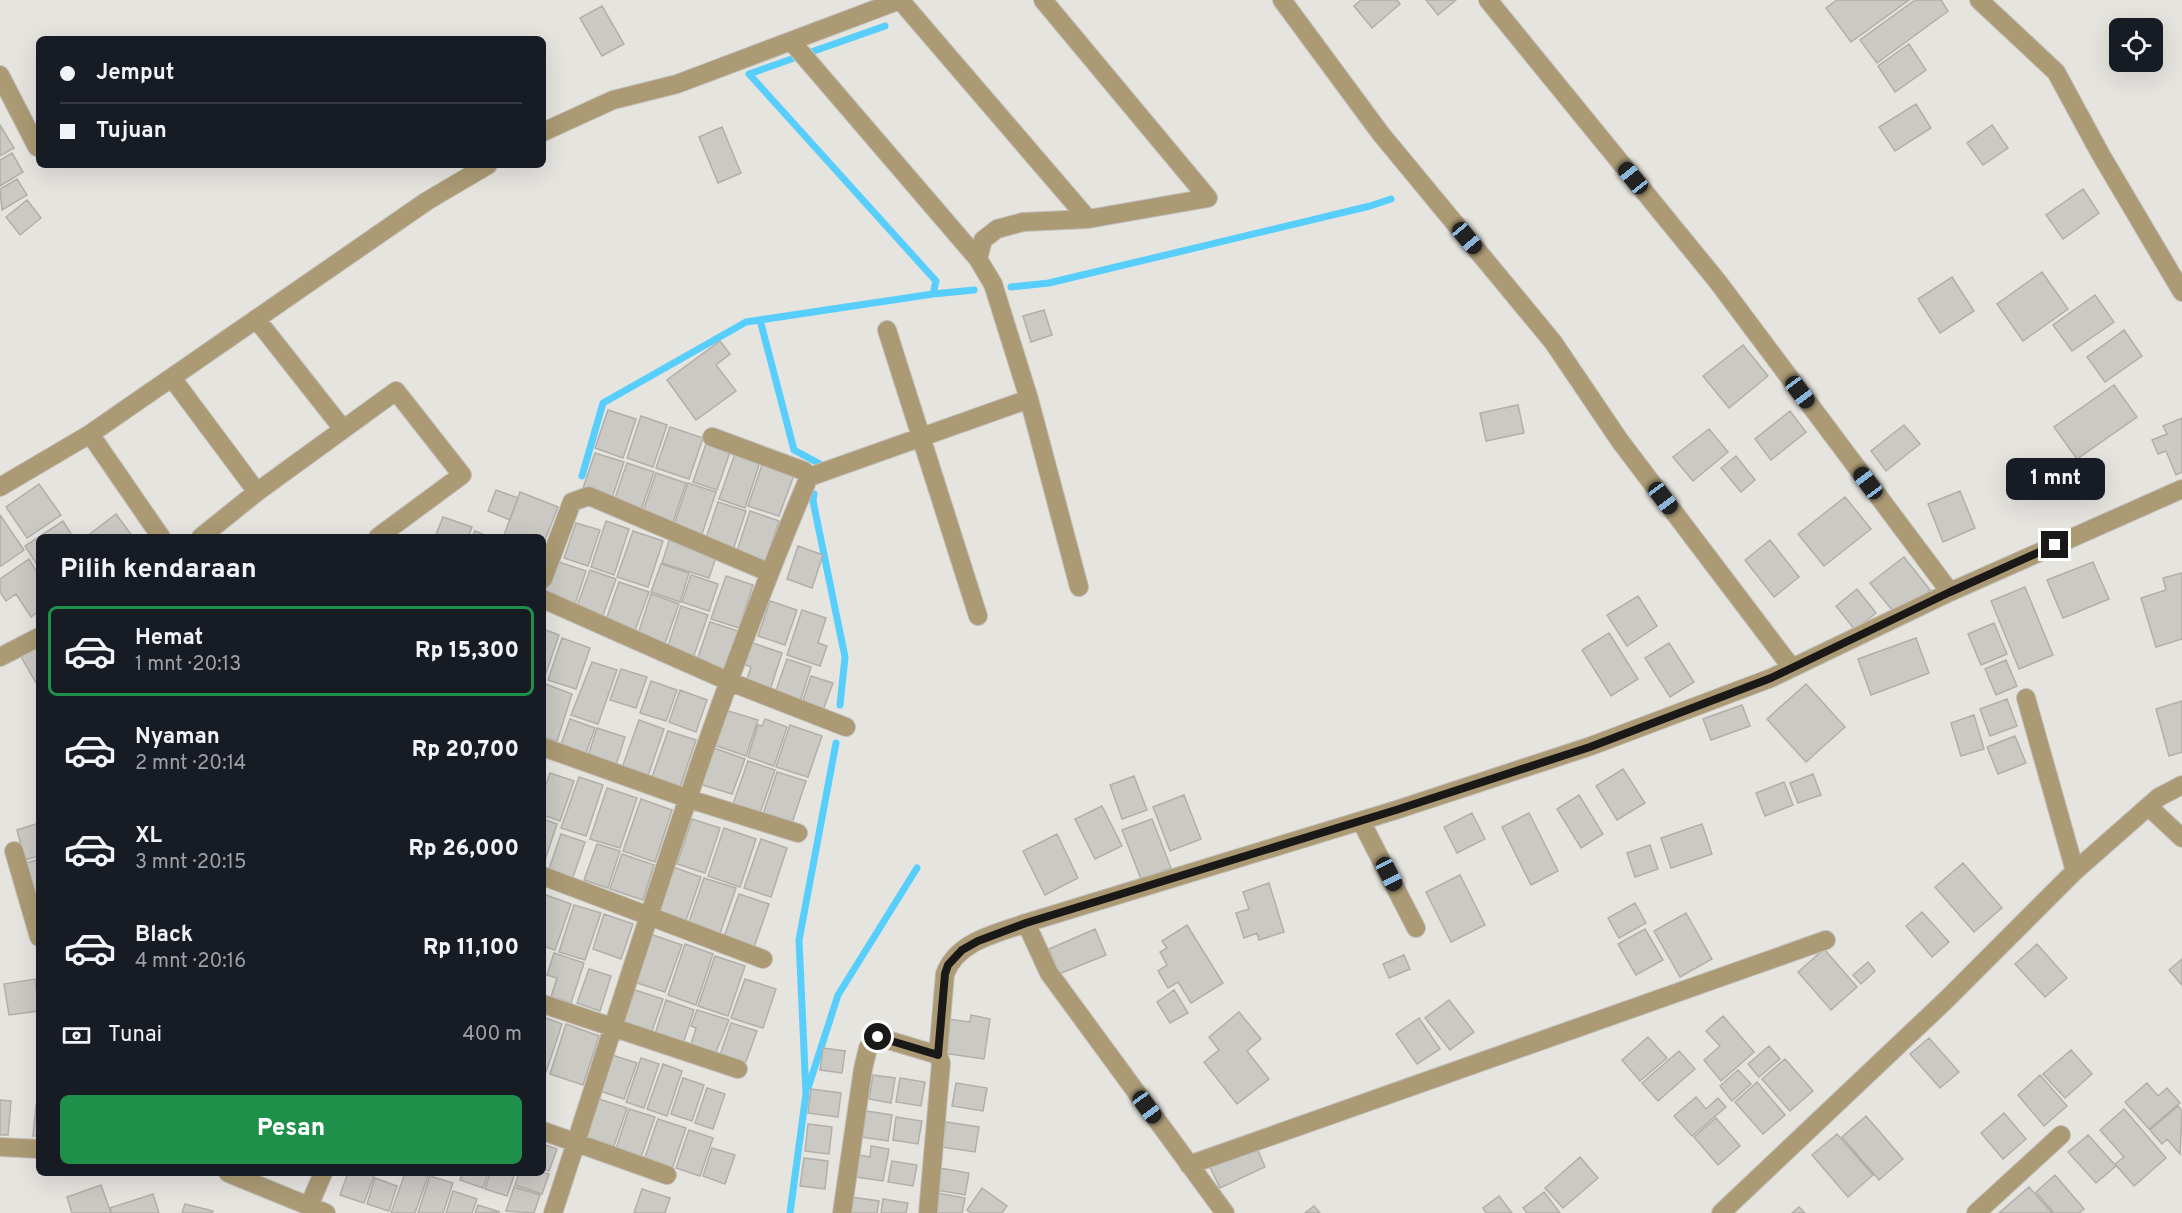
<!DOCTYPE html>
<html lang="id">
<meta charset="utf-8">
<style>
:root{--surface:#171b24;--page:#20242c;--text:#f1f3f6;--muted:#9ea1a6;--line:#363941;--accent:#1f9049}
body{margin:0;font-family:Overpass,sans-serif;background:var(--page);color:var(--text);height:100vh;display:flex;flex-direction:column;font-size:22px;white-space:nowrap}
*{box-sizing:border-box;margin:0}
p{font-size:20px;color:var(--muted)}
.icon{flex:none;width:33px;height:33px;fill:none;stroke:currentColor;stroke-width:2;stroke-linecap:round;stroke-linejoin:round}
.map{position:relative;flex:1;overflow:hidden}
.drawer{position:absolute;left:36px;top:534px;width:510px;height:642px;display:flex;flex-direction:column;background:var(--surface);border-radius:9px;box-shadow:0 6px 24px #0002}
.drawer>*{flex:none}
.top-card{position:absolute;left:36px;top:36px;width:510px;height:132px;border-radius:9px;box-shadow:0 6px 24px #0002;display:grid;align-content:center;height:132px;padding:0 24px;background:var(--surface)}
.buttons{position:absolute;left:2109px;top:18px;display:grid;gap:12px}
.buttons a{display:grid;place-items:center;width:54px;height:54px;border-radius:9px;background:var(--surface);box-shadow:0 6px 24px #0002;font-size:30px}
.end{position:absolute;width:27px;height:27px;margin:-14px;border:8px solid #1a1918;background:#fff;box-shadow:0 0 0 3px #fff}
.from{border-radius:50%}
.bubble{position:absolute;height:42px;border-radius:9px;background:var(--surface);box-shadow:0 6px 24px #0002;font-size:20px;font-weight:800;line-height:42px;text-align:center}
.car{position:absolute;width:18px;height:36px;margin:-18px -9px;border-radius:8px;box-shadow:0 0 4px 2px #0007;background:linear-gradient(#222 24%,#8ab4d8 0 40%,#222 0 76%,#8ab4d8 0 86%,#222 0)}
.top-card b{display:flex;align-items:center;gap:21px;height:57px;font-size:22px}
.top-card b+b{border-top:2px solid var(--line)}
.top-card i{width:15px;height:15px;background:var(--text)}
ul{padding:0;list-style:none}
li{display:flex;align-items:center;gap:18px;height:90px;margin:0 12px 9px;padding:0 12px;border:3px solid transparent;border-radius:9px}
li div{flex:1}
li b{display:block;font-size:22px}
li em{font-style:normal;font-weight:800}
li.selected{border-color:var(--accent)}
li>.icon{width:54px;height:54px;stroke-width:1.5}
h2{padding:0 24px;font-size:27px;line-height:72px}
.pay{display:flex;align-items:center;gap:15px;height:66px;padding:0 24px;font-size:22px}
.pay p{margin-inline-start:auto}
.cta{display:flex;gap:12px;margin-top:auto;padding:12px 24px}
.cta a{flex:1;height:69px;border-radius:9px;background:var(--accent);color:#fff;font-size:24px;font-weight:800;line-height:69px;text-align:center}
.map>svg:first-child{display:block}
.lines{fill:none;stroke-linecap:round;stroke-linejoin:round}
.stream{stroke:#58cefd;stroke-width:7}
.building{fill:#cbc9c4;stroke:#b2afab;stroke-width:1.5}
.minor-casing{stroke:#c1bfbb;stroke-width:20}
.minor{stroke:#ab9a74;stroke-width:18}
.route{stroke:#1a1918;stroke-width:8}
</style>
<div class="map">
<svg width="2182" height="1213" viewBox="0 0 2182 1213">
<rect width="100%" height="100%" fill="#e6e4df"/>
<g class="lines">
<path class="stream" d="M885,26l-136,48 187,207 -3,13 41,-4
M1011,287l38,-4 321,-77 21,-7
M760,320l34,130 26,14
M582,476l21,-73 143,-81 187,-28
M814,494l-1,7 32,156 -5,48
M808,1088l30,-93 79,-127
M790,1213l16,-119 -7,-154 37,-197"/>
</g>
<path class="building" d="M1361,0h36l3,4 -28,24 -18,-22z
M1426,0h30l-18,15z
M1837,0h72l-58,42 -25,-34z
M1915,0h26l7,11 -71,52 -17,-23z
M602,6l22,38 -22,12 -22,-38z
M1909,44l17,26 -31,22 -17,-26z
M1916,104l15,24 -36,23 -16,-24z
M0,125l14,23 -14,8z
M1992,125l16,23 -25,17 -16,-22z
M722,127l19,46 -23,10 -19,-46z
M12,153l11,19 -23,14v-26z
M17,179l10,16 -25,15 -2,-21z
M2083,189l16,24 -36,26 -17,-24z
M27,200l14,18 -21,17 -14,-18z
M2042,272l26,37 -45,32 -26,-37z
M1952,277l22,34 -34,22 -22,-34z
M2095,295l19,27 -42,29 -19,-26z
M1044,310l8,25 -21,7 -8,-26z
M2124,330l18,26 -37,26 -18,-25z
M720,341l10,13 -14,11 20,26 -40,29 -29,-40z
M1743,345l25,31 -39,32 -26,-32z
M2114,385l23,32 -60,42 -23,-32z
M1518,405l6,28 -38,8 -6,-28z
M608,410l28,9 -13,39 -28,-10z
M1790,411l16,21 -35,28 -16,-21z
M641,416l26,9 -14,42 -26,-9z
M2182,418v54l-6,3 -10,-24 -8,3 -6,-14 15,-6 -4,-8z
M1904,425l16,19 -34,27 -15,-20z
M670,427l33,11 -14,41 -33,-11z
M1709,429l19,23 -35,29 -20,-24z
M707,441l24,8 -14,41 -24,-8z
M736,451l25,8 -16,49 -26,-9z
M595,453l29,9 -13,39 -29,-10z
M1736,456l19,24 -14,12 -20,-24z
M627,463l27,9 -14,41 -27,-9z
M762,465l32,10 -15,41 -31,-10z
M656,473l30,10 -15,45 -30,-11z
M688,483l28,9 -15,45 -28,-9z
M39,484l22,31 -34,23 -21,-31z
M496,490l22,8 -8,22 -22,-9z
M1960,491l15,37 -32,14 -15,-38z
M520,492l38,15 -15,38v-8l-39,-2z
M1845,497l26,32 -47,37 -26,-32z
M718,502l28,9 -13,39 -28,-9z
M750,511l29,10 -14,42 -29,-9z
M116,514l17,23h-47z
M0,515l24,35 -23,16 -1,-2z
M443,517l29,10 -4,10h-33z
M63,521l10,16h-34v31l-14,-22z
M606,521l23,8 -15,46 -23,-8z
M576,523l24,7 -12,36 -24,-8z
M475,531l15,6h-18z
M633,531l30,10 -15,46 -31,-10z
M671,535l47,16 -9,27 -47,-15z
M1770,540l29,37 -25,20 -29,-37z
M798,546l25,9 -11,33 -25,-9z
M1904,557l26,33 -33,26 -27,-33z
M29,559l10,16v36l-8,6 -15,-23 -10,7 -6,-9v-13z
M553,560l33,11 -12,36 -31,-11z
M2093,562l16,37 -46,19 -16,-38z
M661,564l28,9 -9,29 -29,-10z
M590,570l26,9 -14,39 -26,-9z
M2182,573v66l-26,8 -15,-49 25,-8 -3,-12z
M691,575l27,9 -9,27 -27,-9z
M726,576l27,9 -14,43 -28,-9z
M619,582l30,10 -15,41 -29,-10z
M2025,587l28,68 -34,14 -28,-68z
M1857,589l19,24 -21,17 -19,-24z
M651,594l28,10 -15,42 -27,-9z
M1638,596l19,30 -30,20 -20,-31z
M770,601l27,9 -12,35 -27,-9z
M681,606l27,9 -15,43 -26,-9z
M802,610l24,8 -8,25 9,3 -7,20 -33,-11z
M710,622l28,9 -14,41 -28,-9z
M1994,623l13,31 -26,11 -13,-31z
M543,629l16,6 -15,44h-1z
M1609,633l29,46 -27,17 -29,-46z
M562,638l28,10 -14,41 -28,-9z
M1916,638l13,35 -58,22 -13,-36z
M750,642l32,11 -12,37 -24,-8 5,-15 -8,-3z
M1669,643l25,39 -24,15 -25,-39z
M39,644v44l-19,-33z
M787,659l24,8 -12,38 -25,-9z
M2006,660l11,26 -21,9 -11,-26z
M592,662l25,8 -19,54 -27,-9z
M621,669l26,8 -11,31 -26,-8z
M811,676l22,7 -11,30 -21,-7z
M651,681l26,9 -11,31 -26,-8z
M545,684l27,10 -15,47 -14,-4z
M1806,684l39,43 -39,35 -39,-43z
M680,690l27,10 -11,32 -27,-10z
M2007,699l10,27 -27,10 -10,-27z
M2182,701v51l-13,4 -13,-47z
M1742,705l8,21 -39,14 -8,-21z
M725,710l33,10 -12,36 -32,-11z
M1974,715l10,34 -23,7 -10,-33z
M570,719l25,9 -9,25 -25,-8z
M765,719l22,8 -13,39 -26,-9 10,-32 4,1z
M639,720l25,9 -16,47 -26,-8z
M790,725l32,11 -14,41 -32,-10z
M597,728l28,9 -9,28 -28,-9z
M668,731l28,9 -17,50 -28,-10z
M2015,736l11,27 -28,11 -11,-27z
M711,747l34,12 -13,35 -33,-10z
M748,761l27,9 -16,46 -27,-9z
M1623,769l22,34 -28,17 -21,-34z
M777,772l29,9 -14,42 -29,-9z
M550,773l24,8 -14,40 -17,-6v-22z
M1813,774l8,21 -23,8 -8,-20z
M1134,776l13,34 -25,9 -12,-34z
M579,777l24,8 -17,51 -25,-8z
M1784,782l9,23 -28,11 -9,-23z
M607,788l30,10 -17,50 -30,-9z
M1184,795l17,44 -31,12 -17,-44z
M1579,795l24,39 -22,14 -24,-39z
M641,799l31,11 -17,52 -32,-11z
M1102,806l20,40 -27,13 -20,-40z
M1472,813l13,26 -28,14 -13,-26z
M1529,813l29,58 -27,14 -29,-58z
M543,819l14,5 -14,42z
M692,819l28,9 -15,45 -28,-9z
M1152,819l19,49 -30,11 -19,-49z
M39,823v33l-14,4 -8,-30z
M1702,824l10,30 -41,14 -10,-30z
M724,828l32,11 -16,48 -32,-11z
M561,834l24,8 -13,38 -24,-8z
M1057,834l21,44 -33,17 -22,-44z
M761,839l26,9 -16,49 -27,-9z
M597,844l23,7 -12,37 -24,-8z
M1650,845l8,24 -23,8 -8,-24z
M622,854l32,11 -11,35 -33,-11z
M39,859v31l-5,1 -7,-28z
M1963,863l39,45 -28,24 -39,-45z
M673,867l28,10 -17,49 -28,-9z
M1460,875l25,50 -34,17 -25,-50z
M704,878l32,10 -17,48 -31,-11z
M1269,883l15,49 -25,8 -2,-7 -13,5 -8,-25 13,-4 -6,-17z
M543,894l28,10 -16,46 -12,-4z
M739,894l30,10 -15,43 -30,-10z
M1635,903l11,20 -27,15 -11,-20z
M574,905l27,8 -16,47 -26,-8z
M1922,912l27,30 -17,15 -26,-31z
M1686,913l26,46 -32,18 -26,-46z
M604,914l29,10 -12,35 -28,-10z
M1187,925l36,58 -32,20 -13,-21 -10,6 -10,-17 9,-6 -7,-13 7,-4 -5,-7z
M1095,929l11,26 -47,19 -10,-25z
M1645,929l18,31 -27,15 -18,-31z
M650,934l32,11 -17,47 -31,-10z
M685,944l28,10 -17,51 -28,-10z
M2037,944l30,34 -22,19 -30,-33z
M1824,949l33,38 -26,23 -33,-38z
M554,953l30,10 -13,40 -20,-6 6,-19 -10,-3z
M1404,955l6,14 -21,9 -6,-14z
M715,956l30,10 -17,50 -30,-10z
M2182,959v26l-13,-15z
M1868,962l7,9 -14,13 -8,-9z
M589,969l22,7 -11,35 -23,-8z
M35,979l4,32 -30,4 -5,-31z
M745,979l31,10 -13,39 -32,-10z
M635,990l28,9 -13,38 -28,-9z
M1174,990l14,23 -18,10 -13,-21z
M666,1000l28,10 -12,37 -28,-10z
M1449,1000l25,32 -24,18 -25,-32z
M697,1010l32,10 -16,39 -24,-8 7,-23 -5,-2z
M1239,1012l22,27 -14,12 22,28 -32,25 -33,-42 15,-12 -10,-13z
M971,1015l19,4 -6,40 -41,-6 5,-34 22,3z
M1723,1016l31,36 -33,29 -17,-21 16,-14 -14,-15z
M543,1017l19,7 -16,48 -3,-1z
M1419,1018l21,31 -23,15 -21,-30z
M731,1023l26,8 -13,36 -25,-9z
M566,1024l33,12 -16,49 -33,-11z
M1648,1037l19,21 -27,23 -18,-21z
M1929,1038l30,34 -19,16 -30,-34z
M1769,1046l11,13 -21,18 -11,-13z
M823,1048l22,3 -3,22 -22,-3z
M2071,1050l21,24 -27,24 -22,-24z
M1679,1051l16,18 -37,32 -16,-18z
M612,1055l25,8 -13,36 -24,-8z
M641,1058l18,6 -15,44 -18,-6z
M1785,1059l28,32 -23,20 -28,-32z
M663,1064l19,7 -15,45 -20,-7z
M1738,1070l13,14 -19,17 -12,-15z
M873,1075l22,3 -4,25 -22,-4z
M2040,1075l27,31 -23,20 -26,-31z
M683,1078l21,7 -12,36 -21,-7z
M900,1078l25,4 -4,24 -25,-4z
M1757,1082l28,33 -22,19 -28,-32z
M956,1083l31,5 -4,23 -31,-5z
M2147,1083l11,13 9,-8 13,15 -31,26 -24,-27z
M707,1088l18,6 -12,35 -18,-6z
M811,1089l30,4 -3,24 -30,-4z
M1696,1097l10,12 12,-11 8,9 -34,29 -18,-20z
M599,1099l28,9 -13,38 -28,-9z
M0,1100l11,1 -3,34h-8z
M36,1105h3v31h-6z
M2178,1106l4,5 -2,43 -13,-15 -5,5 -12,-14z
M629,1109l26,8 -14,40 -25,-8z
M2124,1109l42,49 -32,28 -19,-22 9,-7 -24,-27z
M866,1111l26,4 -4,26 -26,-4z
M2004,1113l22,26 -23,20 -22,-26z
M1866,1116l37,43 -24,21 -37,-43z
M896,1117l26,4 -4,23 -25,-4z
M1716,1118l24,28 -22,19 -24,-28z
M658,1119l28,9 -14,41 -28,-9z
M946,1122l33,5 -4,25 -33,-5z
M808,1124l24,3 -3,27 -24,-3z
M689,1130l24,8 -13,38 -24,-8z
M1837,1134l36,41 -25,22 -36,-42z
M2088,1135l28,31 -20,17 -28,-31z
M543,1144l14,5 -8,22 -6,-2z
M871,1146l18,3 -6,32 -27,-4 3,-22 11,2z
M1256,1146l9,21 -45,21 -10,-21z
M712,1148l23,7 -10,29 -22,-8z
M1580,1157l18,21 -35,30 -18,-20z
M804,1158l24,3 -3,28 -25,-3z
M892,1161l25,4 -4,21 -25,-4z
M940,1168l29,5 -4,22 -29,-5z
M543,1172l6,2 -7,20 -27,-9 4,-12z
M348,1173h27l-11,30 -24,-8z
M405,1173l23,3 -13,37h-24z
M462,1173h26l-5,15 -23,-8z
M490,1173h25l-8,23 -22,-7z
M2055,1175l29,34 -5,4h-25l-18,-21z
M430,1176l23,7 -10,30h-25z
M375,1178l22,8 -8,25 -22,-7z
M101,1185l10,28h-39l-5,-16z
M514,1187l26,8 -6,18 -28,-2z
M2029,1187l23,26h-53z
M982,1188l25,18 -5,7h-31l-4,-3z
M642,1189l28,9 -5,15h-31z
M453,1191l24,8 -5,14h-26z
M1544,1192l16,21h-33l-4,-5z
M937,1193l28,5 -3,15h-28z
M153,1194l6,19h-47l-2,-5z
M1499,1196l13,17h-26l-3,-5z
M851,1197l28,4 -2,12h-29z
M883,1199l25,4 -2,10h-25z
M185,1204l28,7 -1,2h-30z
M478,1205l22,7 -25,1z
M1314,1206l6,7h-15z
M1799,1207l6,6h-13z"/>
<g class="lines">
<defs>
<path id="minor" d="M1282,0l99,134 172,208 67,99 172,227
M1488,0l230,282 232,310
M1979,0l77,72 45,83 81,137
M791,41l187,218 15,25 36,115 50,188
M0,75l37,72
M543,132l70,-32 64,-16 223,-84 188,219
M978,259l5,-19 14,-11 26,-7 65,-3 120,-21 -165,-198
M257,320l86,109
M887,330l91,286
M172,378l85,114
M90,434l71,103
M809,477l220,-78
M0,487l90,-53 337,-233 61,-36
M201,537l56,-45 139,-101 66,84 -84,62
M543,579l29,-77 17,-6 179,76
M543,599l185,82 118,46
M0,657l39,-20
M2026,698l49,173
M543,747l146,52 109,34
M2149,807l33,31
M1361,821l55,107
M14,851l25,86
M543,876l220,83
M543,1004l195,65
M938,1055l7,-81c12,-33 51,-40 81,-51
M543,1131l124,44
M0,1147l39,2
M1189,1165l637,-225
M228,1173l98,40
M309,1206l14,-33
M553,1213c81,-246 154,-497 256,-736l-5,-6 -92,-34
M842,1213l21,-144 5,-21 10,-11 60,18 3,8 -13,150
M1225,1213l-176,-240 -23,-50 370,-113 195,-64 180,-68 179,-86 232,-103
M1721,1213l225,-213 129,-129 84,-74 23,-12
M1976,1213l85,-78"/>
</defs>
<use href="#minor" class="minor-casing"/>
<use href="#minor" class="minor"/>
</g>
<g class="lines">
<path class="route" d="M878,1037l60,18 7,-81 3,-9 14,-15 16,-9 48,-18 370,-113 194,-63 181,-69 179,-86 105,-47"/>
</g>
</svg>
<div class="buttons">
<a><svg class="icon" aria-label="locate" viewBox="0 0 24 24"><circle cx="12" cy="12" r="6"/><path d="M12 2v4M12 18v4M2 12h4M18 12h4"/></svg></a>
</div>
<i class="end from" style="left:878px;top:1037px"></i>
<i class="end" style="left:2055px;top:545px"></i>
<div class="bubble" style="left:2006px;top:458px;width:99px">1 mnt</div>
<i class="car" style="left:1633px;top:178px;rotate:321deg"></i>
<i class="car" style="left:1467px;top:238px;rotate:140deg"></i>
<i class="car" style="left:1800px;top:392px;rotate:143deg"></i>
<i class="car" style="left:1868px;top:483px;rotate:323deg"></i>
<i class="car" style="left:1663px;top:498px;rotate:143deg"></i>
<i class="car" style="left:1389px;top:874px;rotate:153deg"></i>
<i class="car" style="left:1147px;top:1107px;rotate:144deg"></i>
<div class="top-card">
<b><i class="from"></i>Jemput</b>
<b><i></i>Tujuan</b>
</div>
<section class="drawer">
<h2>Pilih kendaraan</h2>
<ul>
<li class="selected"><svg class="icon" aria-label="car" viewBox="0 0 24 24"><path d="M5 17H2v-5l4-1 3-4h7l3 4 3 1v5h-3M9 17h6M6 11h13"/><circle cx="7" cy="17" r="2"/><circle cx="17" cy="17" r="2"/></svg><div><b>Hemat</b><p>1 mnt · 20:13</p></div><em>Rp 15,300</em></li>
<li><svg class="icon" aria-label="car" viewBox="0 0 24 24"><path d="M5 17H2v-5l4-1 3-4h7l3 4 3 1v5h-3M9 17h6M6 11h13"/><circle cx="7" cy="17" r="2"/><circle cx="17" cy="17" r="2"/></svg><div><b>Nyaman</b><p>2 mnt · 20:14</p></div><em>Rp 20,700</em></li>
<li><svg class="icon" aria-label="car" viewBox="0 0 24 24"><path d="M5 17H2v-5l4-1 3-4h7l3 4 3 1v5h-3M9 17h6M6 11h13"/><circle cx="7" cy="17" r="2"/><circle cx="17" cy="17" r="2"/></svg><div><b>XL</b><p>3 mnt · 20:15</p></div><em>Rp 26,000</em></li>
<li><svg class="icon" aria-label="car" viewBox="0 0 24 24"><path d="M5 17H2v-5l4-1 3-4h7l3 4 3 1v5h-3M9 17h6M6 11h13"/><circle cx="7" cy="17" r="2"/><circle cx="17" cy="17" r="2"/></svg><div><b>Black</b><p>4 mnt · 20:16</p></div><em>Rp 11,100</em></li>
</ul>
<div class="pay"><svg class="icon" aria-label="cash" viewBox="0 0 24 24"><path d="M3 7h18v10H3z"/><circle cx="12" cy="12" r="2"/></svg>Tunai<p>400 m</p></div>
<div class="cta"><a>Pesan</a></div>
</section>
</div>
